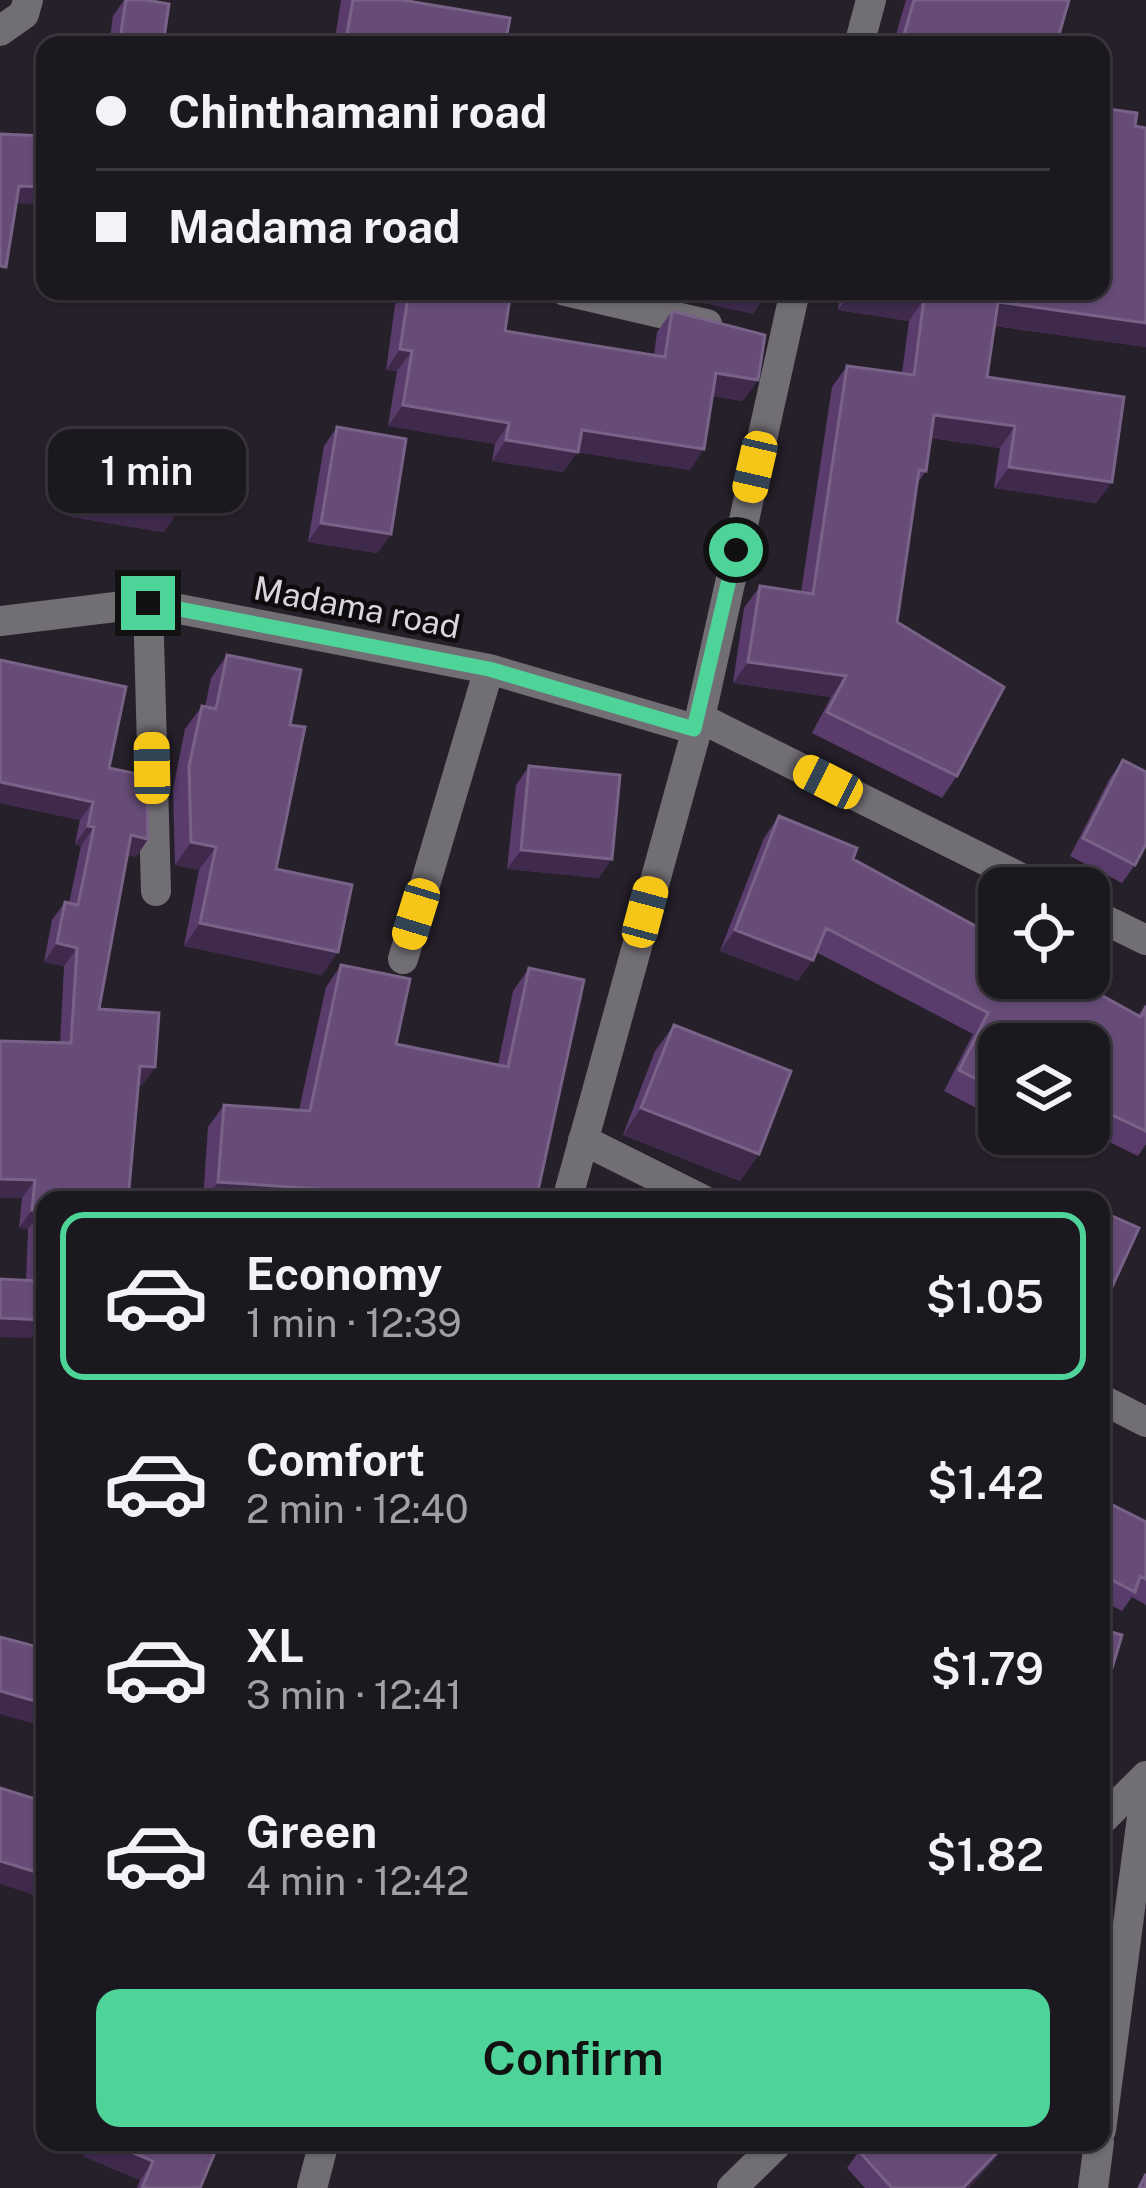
<!DOCTYPE html>
<meta charset="utf-8">
<style>
:root{--surface:#1c1820;--page:#252129;--text:#f1f3f6;--muted:#a0a0a5;--line:#3a373e;--accent:#4ed399}
body{margin:0;font-family:"Public Sans",sans-serif;background:var(--page);color:var(--text);height:100vh;display:flex;flex-direction:column;font-size:45px;white-space:nowrap}
*{box-sizing:border-box;margin:0}
p{font-size:39px;color:var(--muted)}
.icon{flex:none;width:66px;height:66px;fill:none;stroke:currentColor;stroke-width:2;stroke-linecap:round;stroke-linejoin:round}
.map{position:relative;flex:1;overflow:hidden}
.details{position:absolute;left:36px;top:1191px;width:1074px;height:960px;display:flex;flex-direction:column;background:var(--surface);border-radius:24px;box-shadow:0 3px 9px #0004,0 0 0 3px var(--line)}
.details>*{flex:none}
.guide{position:absolute;left:36px;top:36px;width:1074px;height:264px;border-radius:24px;box-shadow:0 3px 9px #0004,0 0 0 3px var(--line);display:grid;align-content:center;height:264px;padding:0 60px;background:var(--surface)}
.fabs{position:absolute;left:978px;top:867px;display:grid;gap:24px}
.fabs a{display:grid;place-items:center;width:132px;height:132px;border-radius:24px;background:var(--surface);box-shadow:0 3px 9px #0004,0 0 0 3px var(--line);font-size:60px}
.end{position:absolute;width:54px;height:54px;margin:-27px;border:15px solid #4ed399;background:#111;box-shadow:0 0 0 6px #111}
.from{border-radius:50%}
.bubble{position:absolute;height:84px;border-radius:24px;background:var(--surface);box-shadow:0 3px 9px #0004,0 0 0 3px var(--line);font-size:39px;font-weight:600;line-height:84px;text-align:center}
.car{position:absolute;width:36px;height:72px;margin:-36px -18px;border-radius:15px;box-shadow:0 0 9px 3px #0007;background:linear-gradient(#f5c518 24%,#345 0 40%,#f5c518 0 76%,#345 0 86%,#f5c518 0)}
.guide b{display:flex;align-items:center;gap:42px;height:114px;font-size:45px}
.guide b+b{border-top:3px solid var(--line)}
.guide i{width:30px;height:30px;background:var(--text)}
ul{padding:21px 0 0;list-style:none}
li{display:flex;align-items:center;gap:36px;height:168px;margin:0 24px 18px;padding:0 36px;border:6px solid transparent;border-radius:24px}
li div{flex:1}
li b{display:block;font-size:45px}
li em{font-style:normal;font-weight:600}
li.on{border-color:var(--accent)}
li>.icon{width:108px;height:108px;stroke-width:1.5}
.action{display:flex;gap:24px;margin-top:auto;padding:24px 60px}
.action a{flex:1;height:138px;border-radius:24px;background:var(--accent);color:#111;font-size:48px;font-weight:600;line-height:138px;text-align:center}
.map>svg:first-child{display:block}
.lines{fill:none;stroke-linecap:round;stroke-linejoin:round}
.minor{stroke:#716e74;stroke-width:30}
.wall{fill:#593c6b}
.shaded-wall{fill:#3f2a4c}
.building{fill:#664c77;stroke:#786287;stroke-width:3}
.route{stroke:#4ed399;stroke-width:15}
.labels{text-anchor:middle;dominant-baseline:central;stroke-width:9;stroke-linejoin:round;paint-order:stroke}
.street-label{font-size:33px;fill:#d9d5dc;stroke:#0e0b0f}
</style>
<div class="map">
<svg width="1146" height="2188" viewBox="0 0 1146 2188">
<rect width="100%" height="100%" fill="#26202a"/>
<g class="lines">
<path class="minor" d="M0,31l24,-17 4,-14
M859,45l12,-45
M565,291l142,33
M148,603l8,288
M0,621l148,-18 341,66 205,60
M700,718l341,170
M1089,912l57,28
M403,959l86,-290
M583,1140l120,60
M567,1200l133,-482 95,-427
M1101,1399l45,23
M1101,1821l45,-45
M1101,2130l45,-343
M312,2188l12,-46
M732,2188l47,-46
M1093,2188l6,-46"/>
</g>
<path class="wall" d="M124,0h22l17,45h-54l4,-29z
M341,0h61l103,45h-171z
M906,0h163l-13,45h-163z
M1135,126l11,2v219l-151,-21 -8,51 125,105 -16,21 -102,-15 6,-40 -69,-10 -5,33 -10,14 -19,137 60,154 -15,22 -130,-65 19,-36 -98,-14 11,-75 16,-22 41,6 31,-205 15,-21 55,7 7,-52 -71,-11 3,-19h260z
M397,291h114l-6,40 149,24 3,-23 15,-21 71,90 -30,-5 -23,74 -113,-18 -14,20 -71,-11 3,-17 -107,-18 9,-55 -11,-1z
M337,427l54,107 -14,19 -69,-11 16,-96z
M91,452l73,80 -93,-15 7,-46z
M227,655l63,70 -14,144 46,106 -138,-29 15,-76 -24,-5 -2,-76 12,-60 17,-23 3,1 6,-29z
M0,660l109,108 39,71 -12,18 -9,-2 -28,154 56,58 -13,18h-4l-93,115 -1,120 -13,18 -5,-58 2,-51 -9,-1 3,-30h-22v-157l60,2 4,-77 -20,-4 8,-42 13,-18 4,1 12,-57 -6,-2 5,-24 -80,-17z
M1123,760l12,105 -13,18 -52,-27 40,-78z
M529,766l70,112 -92,-9 9,-84z
M779,816l74,43 285,156 8,-11v140l-8,12 -49,-24v-88h-90v76l-55,-29 29,-57 -157,-82 -18,29 -78,-30 44,-113z
M341,965l55,79 102,21 15,-74 16,-23 11,209 -4,23h-333l5,-73 16,-22 75,5 27,-123z
M674,1025l85,129 -19,27 -117,-46 32,-84z
M1101,1499l45,23v83l-14,-8 -10,14 -21,-11z
M89,2142h110l1,46h-63l3,-8 -57,-24z
M868,2142h142l-41,46h-104l-18,-20 12,-17z"/>
<path class="shaded-wall" d="M19,186l26,1v2l-10,15 -28,-1z
M665,291h93l9,2 -14,21 -90,-20z
M851,291h19l54,8 -15,22 -71,-11z
M998,302l148,21v24l-163,-23z
M400,349l12,2 -15,20 -11,-1z
M716,373l42,7 -15,21 -42,-7z
M403,405l106,18 -14,21 -107,-18z
M934,415l81,11 -15,22 -81,-12z
M582,430l122,19 -14,21 -113,-18 -14,20 -71,-11 14,-21z
M1009,467l103,15 -16,21 -102,-15z
M84,498l93,15 -13,19 -93,-15z
M321,523l70,11 -14,19 -69,-11z
M748,662l98,14 -15,21 -98,-14z
M0,782l93,20 -13,18 -80,-17z
M88,826l6,1 -13,19 -6,-2z
M131,835l17,4 -12,18 -18,-4z
M191,842l25,5 -17,23 -24,-5z
M521,850l91,9 -13,19 -92,-9z
M200,923l138,29 -16,23 -138,-29z
M735,930l78,30 -15,21 -78,-30z
M57,943l20,5 -13,18 -20,-4z
M140,1066l15,1 -13,18 -15,-1z
M641,1108l118,46 -19,27 -117,-46z
M0,1179l35,1 -13,18h-22z
M218,1182l162,11 -5,7h-170z
M32,1210l9,1 -13,18 -9,-1z
M0,1318l44,2 -13,18 -31,-1z
M0,1691l45,13v23l-45,-13z
M0,1861l45,14v15l-5,7 -40,-13z
M93,2142h14l46,19 -13,19 -57,-24z
M1007,2142h3l-41,46h-6z"/>
<path class="building" d="M126,0h20l23,4 -6,41h-44z
M353,0h49l108,18 -5,27h-160z
M914,0h155l-13,45h-155z
M1101,108l36,5 -2,13 11,2v195l-148,-21 -11,75 137,20 -12,85 -103,-15 6,-41 -81,-11 -8,56 -7,-1 -22,152 107,65 -47,89 -130,-64 19,-36 -98,-14 12,-76 53,8 34,-228 67,9 10,-76 -54,-8h231z
M0,134l45,2v51l-26,-1 -13,81 -6,-1z
M409,291h102l-6,40 160,26 7,-46 93,24 -7,45 -42,-7 -12,76 -122,-19 -4,22 -72,-12 3,-17 -106,-18 9,-54 -12,-2z
M337,427l69,12 -15,95 -70,-11z
M91,452l93,14 -7,47 -93,-15z
M227,655l74,15 -11,55 15,2 -29,142 76,16 -14,67 -138,-29 16,-76 -25,-5 -2,-76 13,-60 14,3z
M0,660l126,27 -17,81 38,8 1,63 -17,-4 -32,174 60,4 -4,54 -15,-1 -12,134h-83l-1,120 -44,-2v-39l38,2 3,-70 -9,-1 3,-30 -35,-1v-138l71,2 6,-95 -20,-5 8,-41 13,3 16,-78 -6,-1 5,-24 -93,-20z
M1123,760l23,12v72l-11,21 -52,-27z
M529,766l91,9 -8,84 -91,-9z
M779,816l78,32 -4,11 146,80v39h71l71,39 5,-11v125l-57,-27v-60h-90v47l-40,-21 29,-57 -162,-85 -13,32 -78,-30z
M341,965l69,14 -14,65 112,23 21,-99 55,12 -48,220h-158l2,-7 -162,-11 6,-77 86,6z
M674,1025l117,46 -32,83 -118,-46z
M1101,1211l38,17 -38,83z
M1101,1499l45,23v57l-6,-3 -5,16 -34,-18z
M1101,1629l21,6 -21,70z
M0,1637l41,11 2,-7 2,1v62l-45,-13z
M0,1788l45,14v73l-45,-14z
M107,2142h92l17,8 -16,38h-58l11,-27z
M868,2142h139l-44,46h-71l-33,-37z
M1146,2174v14h-7z"/>
<g class="lines">
<path class="route" d="M148,603l341,66 205,60 42,-179"/>
</g>
<g class="labels">
<g class="street-label">
<text transform="translate(357 607) rotate(11)">Madama road</text>
</g>
</g>
</svg>
<div class="fabs">
<a><svg class="icon" aria-label="locate" viewBox="0 0 24 24"><circle cx="12" cy="12" r="6"/><path d="M12 2v4M12 18v4M2 12h4M18 12h4"/></svg></a>
<a><svg class="icon" aria-label="layers" viewBox="0 0 24 24"><path d="M12 4l9 5-9 5-9-5zM3 14l9 5 9-5"/></svg></a>
</div>
<i class="end from" style="left:736px;top:550px"></i>
<i class="end" style="left:148px;top:603px"></i>
<div class="bubble" style="left:48px;top:429px;width:198px">1 min</div>
<i class="car" style="left:755px;top:467px;rotate:193deg"></i>
<i class="car" style="left:152px;top:768px;rotate:359deg"></i>
<i class="car" style="left:828px;top:782px;rotate:297deg"></i>
<i class="car" style="left:645px;top:912px;rotate:15deg"></i>
<i class="car" style="left:416px;top:914px;rotate:197deg"></i>
<div class="guide">
<b><i class="from"></i>Chinthamani road</b>
<b><i></i>Madama road</b>
</div>
<section class="details">
<ul>
<li class="on"><svg class="icon" aria-label="car" viewBox="0 0 24 24"><path d="M5 17H2v-5l4-1 3-4h7l3 4 3 1v5h-3M9 17h6M6 11h13"/><circle cx="7" cy="17" r="2"/><circle cx="17" cy="17" r="2"/></svg><div><b>Economy</b><p>1 min · 12:39</p></div><em>$1.05</em></li>
<li><svg class="icon" aria-label="car" viewBox="0 0 24 24"><path d="M5 17H2v-5l4-1 3-4h7l3 4 3 1v5h-3M9 17h6M6 11h13"/><circle cx="7" cy="17" r="2"/><circle cx="17" cy="17" r="2"/></svg><div><b>Comfort</b><p>2 min · 12:40</p></div><em>$1.42</em></li>
<li><svg class="icon" aria-label="car" viewBox="0 0 24 24"><path d="M5 17H2v-5l4-1 3-4h7l3 4 3 1v5h-3M9 17h6M6 11h13"/><circle cx="7" cy="17" r="2"/><circle cx="17" cy="17" r="2"/></svg><div><b>XL</b><p>3 min · 12:41</p></div><em>$1.79</em></li>
<li><svg class="icon" aria-label="car" viewBox="0 0 24 24"><path d="M5 17H2v-5l4-1 3-4h7l3 4 3 1v5h-3M9 17h6M6 11h13"/><circle cx="7" cy="17" r="2"/><circle cx="17" cy="17" r="2"/></svg><div><b>Green</b><p>4 min · 12:42</p></div><em>$1.82</em></li>
</ul>
<div class="action"><a>Confirm</a></div>
</section>
</div>
